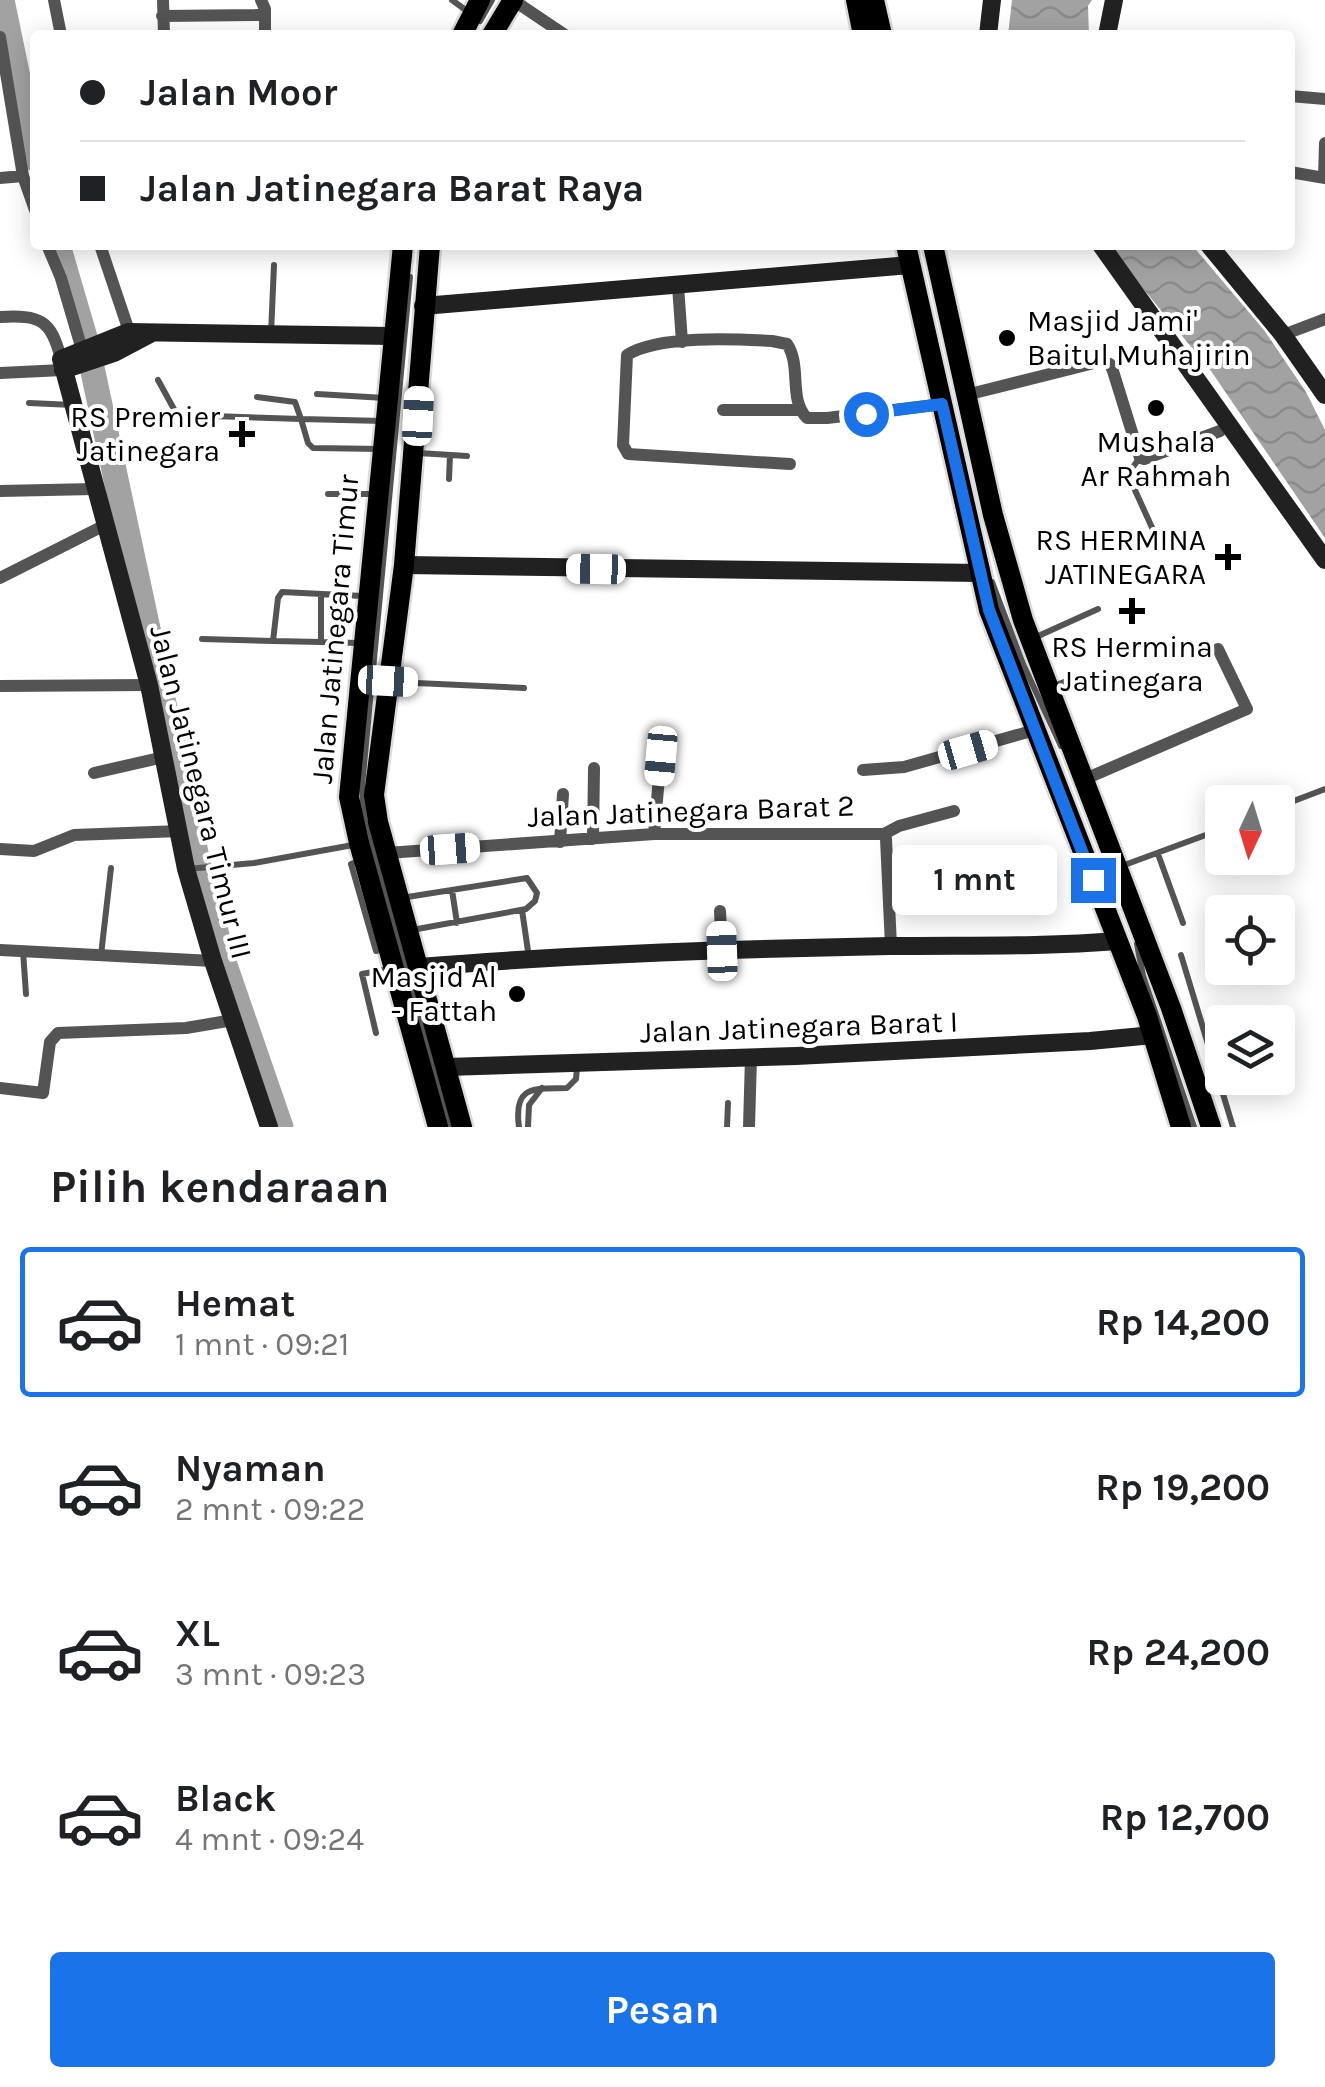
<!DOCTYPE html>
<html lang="id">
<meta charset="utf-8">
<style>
:root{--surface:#fff;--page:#f6f6f6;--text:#202124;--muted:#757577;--line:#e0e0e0;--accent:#1a73e8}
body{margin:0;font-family:Karla,sans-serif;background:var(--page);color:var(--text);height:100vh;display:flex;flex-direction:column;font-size:38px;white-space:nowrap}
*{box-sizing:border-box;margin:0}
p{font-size:32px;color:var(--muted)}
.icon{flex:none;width:55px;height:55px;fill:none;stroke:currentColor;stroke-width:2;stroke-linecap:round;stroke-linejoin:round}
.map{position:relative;height:1127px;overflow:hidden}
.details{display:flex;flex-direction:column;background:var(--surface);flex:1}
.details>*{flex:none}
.hud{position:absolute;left:30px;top:30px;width:1265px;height:220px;border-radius:10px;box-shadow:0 5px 25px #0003;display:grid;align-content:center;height:220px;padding:0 50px;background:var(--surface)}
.needle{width:65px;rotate:184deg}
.buttons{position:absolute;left:1205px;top:785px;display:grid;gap:20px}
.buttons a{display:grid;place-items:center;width:90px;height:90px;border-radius:10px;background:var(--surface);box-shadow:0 5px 25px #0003;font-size:50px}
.end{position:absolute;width:45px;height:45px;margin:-22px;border:12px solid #1a73e8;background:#fff;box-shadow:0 0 0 5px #fff}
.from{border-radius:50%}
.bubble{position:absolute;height:70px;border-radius:10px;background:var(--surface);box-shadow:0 5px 25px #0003;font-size:32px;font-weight:700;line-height:70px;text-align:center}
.car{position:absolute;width:30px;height:60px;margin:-30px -15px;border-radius:12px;box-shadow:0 0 8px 2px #0007;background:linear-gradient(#fff 24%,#345 0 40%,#fff 0 76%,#345 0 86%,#fff 0)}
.hud b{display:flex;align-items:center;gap:35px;height:95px;font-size:38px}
.hud b+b{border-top:2px solid var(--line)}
.hud i{width:25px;height:25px;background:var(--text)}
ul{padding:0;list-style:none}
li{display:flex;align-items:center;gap:30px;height:150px;margin:0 20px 15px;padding:0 30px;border:5px solid transparent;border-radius:10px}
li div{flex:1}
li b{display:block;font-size:38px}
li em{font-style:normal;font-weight:700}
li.selected{border-color:var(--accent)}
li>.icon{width:90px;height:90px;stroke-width:1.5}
h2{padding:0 50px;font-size:45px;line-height:120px}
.primary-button{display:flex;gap:20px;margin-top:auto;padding:20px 50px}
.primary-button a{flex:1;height:115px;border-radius:10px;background:var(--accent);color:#fff;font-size:40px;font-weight:700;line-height:115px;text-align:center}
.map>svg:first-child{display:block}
.water{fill:url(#water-waves)}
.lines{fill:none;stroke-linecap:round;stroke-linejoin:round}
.river{stroke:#a2a2a2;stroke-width:25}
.primary-casing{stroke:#dbdbdb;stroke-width:25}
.lane{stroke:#545454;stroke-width:6}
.street{stroke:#545454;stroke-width:12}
.secondary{stroke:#212121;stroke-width:18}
.primary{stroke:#000;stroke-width:20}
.route{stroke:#1a73e8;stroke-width:12}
.poi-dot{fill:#000;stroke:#fff;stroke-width:4}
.labels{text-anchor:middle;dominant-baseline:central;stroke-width:8;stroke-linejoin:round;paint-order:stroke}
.poi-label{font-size:30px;fill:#000;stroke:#fff;text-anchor:end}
.street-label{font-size:30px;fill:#000;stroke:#fff}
</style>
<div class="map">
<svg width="1325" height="1127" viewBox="0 0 1325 1127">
<defs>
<pattern id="water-waves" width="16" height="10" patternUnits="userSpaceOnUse" patternTransform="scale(2.5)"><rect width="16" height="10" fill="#a2a2a2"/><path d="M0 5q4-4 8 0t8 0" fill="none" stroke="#8a8a8a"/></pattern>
</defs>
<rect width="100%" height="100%" fill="#fff"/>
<path class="water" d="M1012,0h80l-4,6 1,29h-81z
M1107,245h85l72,85 42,62 19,38v108l-114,-167z"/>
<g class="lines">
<path class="river" d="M2,0l33,159
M58,245l29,99 114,532 24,89 56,162"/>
<defs>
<path id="primary" d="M856,0l7,35
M874,0l8,35
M462,35l18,-35
M492,35l21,-35
M403,245l-54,552 10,46 79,284
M430,245l-26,320 -30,230 4,27 84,305
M906,245l83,365 158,406 34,111
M933,245l60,270 30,105 148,388 40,119"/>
</defs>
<use href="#primary" class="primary-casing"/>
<path class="lane" d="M452,0l19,14
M480,21l12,-21
M410,277l-48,509 2,32 85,309
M271,334l3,-69
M158,380l17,31 7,4 119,4 7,24 5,5 69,1
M317,394l68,4
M257,397l38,5 6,17 82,2
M29,403l44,2
M418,453l49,3
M92,457l36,-7
M1139,459l-10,13v5l30,66
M449,479l1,-24
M328,494h49
M992,582l31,82 38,82
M321,595v47l37,1
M1036,637l62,-28
M202,639l71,2 5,-43 4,-6 81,4
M273,641l48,1
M394,682l130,6
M1054,686l25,-10
M1278,807l47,-18
M1158,854l25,69
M359,861l-8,3 25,87 8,-2
M1119,867l103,-38
M187,869l67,-6 99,-18
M452,890l5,33
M401,898l126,-20 10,15 -2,8 -9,8 -114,21
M522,910l7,48
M1137,944l6,32 51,151
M23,951l3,43
M101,955l10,-87
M1181,955l52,172
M376,1033l-14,-59 27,-5
M519,1127c-6,-43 16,-38 48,-39l9,-9 1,-11
M528,1127l1,-22 13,-17
M727,1127l1,-24"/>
<path class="street" d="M54,0l7,35
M163,0l1,35
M261,0l4,9v26
M513,0l52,35
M162,16l103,-1
M0,37l23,139 12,34
M1290,96l35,3
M1290,172l35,6
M0,178l23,-2
M1324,178l1,-35
M47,245l14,33 23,78
M100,245l31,92
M678,286l4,56
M0,317c40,-2 51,2 61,42
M1283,335l42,-16
M0,373l63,-3
M966,395l136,-34 8,3 3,7 27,87 4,1 76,-28
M723,410h76
M790,464l-162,-10 -5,-9 4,-90c32,-20 107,-16 145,-14l15,3c15,22 1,55 20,74h20l116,-14
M0,491l94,-2
M0,578l105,-53
M0,686l149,-1
M863,770l41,-3 131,-37
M94,773l70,-16
M1085,779l162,-70 -29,-60
M654,834l7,-79
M884,834l2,5 5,107
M884,834l15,-8 55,-15
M593,839l1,-71
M560,842l3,-48
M0,849l34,2 40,-16 106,-4
M387,853l267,-19h230
M720,911l2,40
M0,950l213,11
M0,1088l43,5 7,-51 8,-9 128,-5 47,-8
M749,1127l2,-70"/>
<path class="secondary" d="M988,35l4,-35
M1107,35l7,-35
M1101,245l224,315
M1209,245l74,90 42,60
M423,306l487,-41
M63,370l51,-17 36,-19
M404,565l577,8
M420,967c156,-13 313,-18 470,-21 76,-1 152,1 228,-5
M447,1067l349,-11 294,-15 63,-6
M269,1127l-56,-166 -27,-92 -37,-184 -88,-326 67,-27 265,4"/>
<use href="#primary" class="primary"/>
</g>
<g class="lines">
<path class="route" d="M866,414l76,-10 47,206 104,270"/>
</g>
<g class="poi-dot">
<circle cx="1007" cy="338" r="10"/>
<circle cx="1156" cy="408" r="10"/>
<path d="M237 419h10v10h10v10h-10v10h-10v-10h-10v-10h10z"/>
<path d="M1223 542h10v10h10v10h-10v10h-10v-10h-10v-10h10z"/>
<path d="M1127 596h10v10h10v10h-10v10h-10v-10h-10v-10h10z"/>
<circle cx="517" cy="994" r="10"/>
</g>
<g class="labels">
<g class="poi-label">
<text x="1027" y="321" text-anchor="start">Masjid Jami'<tspan x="1027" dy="34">Baitul Muhajirin</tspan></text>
<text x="220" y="417">RS Premier<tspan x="220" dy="34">Jatinegara</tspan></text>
<text x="1156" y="442" text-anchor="middle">Mushala<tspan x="1156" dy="34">Ar Rahmah</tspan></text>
<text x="1206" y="540">RS HERMINA<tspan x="1206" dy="34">JATINEGARA</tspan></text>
<text x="1132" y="647" text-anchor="middle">RS Hermina<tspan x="1132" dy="34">Jatinegara</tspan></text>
<text x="497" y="977">Masjid Al<tspan x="497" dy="34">- Fattah</tspan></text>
</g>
<g class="street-label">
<text transform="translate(335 629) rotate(-85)">Jalan Jatinegara Timur</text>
<text transform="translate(201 792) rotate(76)">Jalan Jatinegara Timur III</text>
<text transform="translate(691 811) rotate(-2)">Jalan Jatinegara Barat 2</text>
<text transform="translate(799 1027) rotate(-2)">Jalan Jatinegara Barat I</text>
</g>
</g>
</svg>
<div class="buttons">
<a><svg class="needle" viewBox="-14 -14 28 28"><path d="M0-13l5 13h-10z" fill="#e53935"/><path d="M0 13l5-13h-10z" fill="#757577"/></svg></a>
<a><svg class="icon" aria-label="locate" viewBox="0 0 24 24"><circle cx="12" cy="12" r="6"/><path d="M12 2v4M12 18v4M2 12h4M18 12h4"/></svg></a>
<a><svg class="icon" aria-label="layers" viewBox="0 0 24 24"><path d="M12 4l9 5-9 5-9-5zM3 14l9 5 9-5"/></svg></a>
</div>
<i class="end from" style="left:866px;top:414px"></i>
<i class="end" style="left:1093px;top:880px"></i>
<div class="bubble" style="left:892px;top:845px;width:165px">1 mnt</div>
<i class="car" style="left:418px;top:416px;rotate:3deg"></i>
<i class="car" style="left:596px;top:569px;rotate:271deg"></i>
<i class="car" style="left:388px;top:681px;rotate:93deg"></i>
<i class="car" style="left:968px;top:750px;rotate:74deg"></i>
<i class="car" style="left:661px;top:756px;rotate:185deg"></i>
<i class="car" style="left:450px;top:849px;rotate:86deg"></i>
<i class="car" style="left:722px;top:951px;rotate:358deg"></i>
<div class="hud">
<b><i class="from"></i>Jalan Moor</b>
<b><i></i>Jalan Jatinegara Barat Raya</b>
</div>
</div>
<section class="details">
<h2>Pilih kendaraan</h2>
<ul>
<li class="selected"><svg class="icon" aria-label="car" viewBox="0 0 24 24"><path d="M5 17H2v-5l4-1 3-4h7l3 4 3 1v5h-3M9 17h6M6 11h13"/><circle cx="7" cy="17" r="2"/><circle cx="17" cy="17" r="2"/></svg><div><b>Hemat</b><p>1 mnt · 09:21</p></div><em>Rp 14,200</em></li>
<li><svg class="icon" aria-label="car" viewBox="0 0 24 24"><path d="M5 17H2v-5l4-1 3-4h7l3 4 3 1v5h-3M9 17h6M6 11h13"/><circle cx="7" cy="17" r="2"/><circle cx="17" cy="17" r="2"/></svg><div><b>Nyaman</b><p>2 mnt · 09:22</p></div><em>Rp 19,200</em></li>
<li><svg class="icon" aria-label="car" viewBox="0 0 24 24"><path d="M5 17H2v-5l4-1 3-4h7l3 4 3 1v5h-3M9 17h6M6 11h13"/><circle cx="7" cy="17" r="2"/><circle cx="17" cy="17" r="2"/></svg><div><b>XL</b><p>3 mnt · 09:23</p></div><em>Rp 24,200</em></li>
<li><svg class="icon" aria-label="car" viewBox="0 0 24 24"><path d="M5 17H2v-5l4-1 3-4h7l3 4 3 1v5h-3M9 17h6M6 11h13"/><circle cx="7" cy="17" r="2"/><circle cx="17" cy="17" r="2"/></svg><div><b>Black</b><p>4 mnt · 09:24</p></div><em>Rp 12,700</em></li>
</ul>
<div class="primary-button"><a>Pesan</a></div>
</section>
